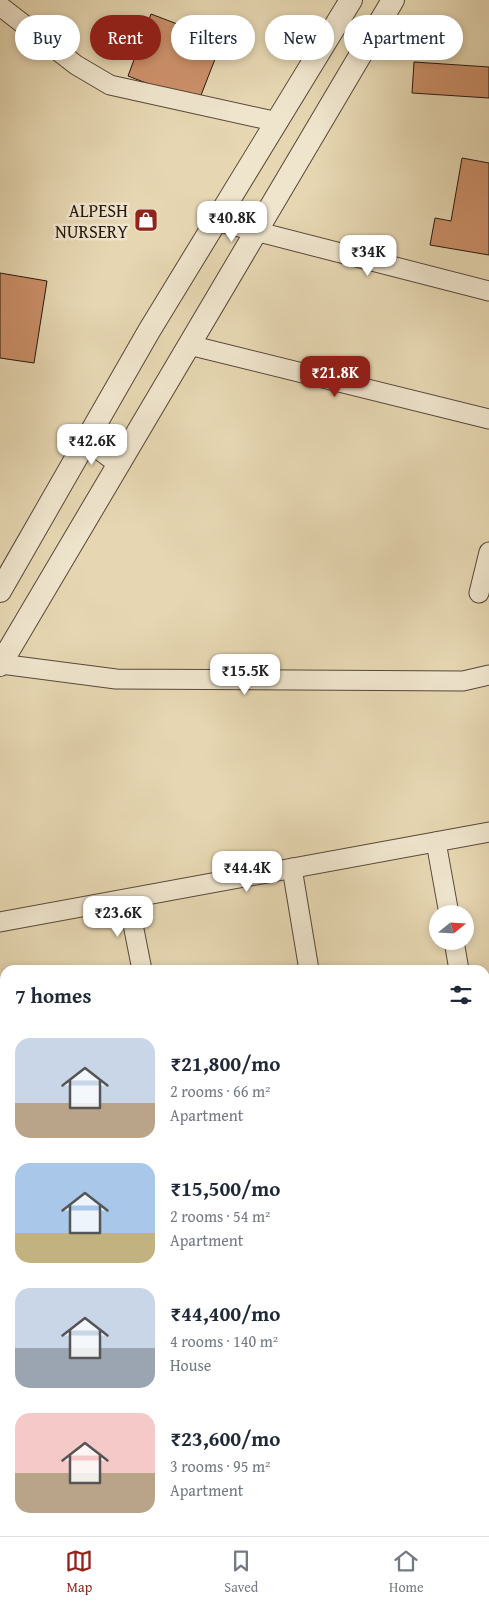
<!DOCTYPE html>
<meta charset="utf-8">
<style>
:root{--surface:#fff;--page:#f6f6f7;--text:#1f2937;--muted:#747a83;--line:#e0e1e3;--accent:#8f2418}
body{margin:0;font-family:"Gentium Book Plus",serif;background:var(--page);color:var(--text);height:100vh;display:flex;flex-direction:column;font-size:19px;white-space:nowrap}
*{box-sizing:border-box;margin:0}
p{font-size:16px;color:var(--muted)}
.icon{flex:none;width:28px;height:28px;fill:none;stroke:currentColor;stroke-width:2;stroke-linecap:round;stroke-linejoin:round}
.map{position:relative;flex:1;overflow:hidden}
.sheet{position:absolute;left:0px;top:965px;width:490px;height:571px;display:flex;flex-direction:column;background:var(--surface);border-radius:15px 15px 0 0;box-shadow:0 2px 8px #0003}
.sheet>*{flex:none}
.banner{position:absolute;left:15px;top:15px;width:460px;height:45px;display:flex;gap:10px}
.needle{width:32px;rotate:72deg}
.fabs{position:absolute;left:429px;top:905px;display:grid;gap:10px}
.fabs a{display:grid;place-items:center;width:45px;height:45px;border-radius:50%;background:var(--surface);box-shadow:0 2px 8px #0003;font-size:25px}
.price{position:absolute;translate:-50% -42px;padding:0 11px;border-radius:10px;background:#fff;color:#222;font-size:16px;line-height:32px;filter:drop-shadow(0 1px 2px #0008)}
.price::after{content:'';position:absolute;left:50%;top:30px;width:15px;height:11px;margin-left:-8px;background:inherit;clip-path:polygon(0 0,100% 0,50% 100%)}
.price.on{background:var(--accent);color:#fff}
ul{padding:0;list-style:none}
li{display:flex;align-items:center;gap:15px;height:125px;padding:0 15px}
li span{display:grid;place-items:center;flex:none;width:140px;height:100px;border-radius:15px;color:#555}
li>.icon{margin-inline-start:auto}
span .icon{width:60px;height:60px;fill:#fffc;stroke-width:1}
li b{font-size:21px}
h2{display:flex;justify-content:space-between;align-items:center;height:60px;padding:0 15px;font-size:21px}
.tag{padding:0 18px;border-radius:22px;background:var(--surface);box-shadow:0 2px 8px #0003;font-size:18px;line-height:45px}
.tag.on{background:var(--accent);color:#fff}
.dock{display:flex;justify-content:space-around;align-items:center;height:70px;border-top:1px solid var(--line);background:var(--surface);font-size:14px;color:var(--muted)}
.dock a{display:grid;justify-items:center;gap:2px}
.dock .on{color:var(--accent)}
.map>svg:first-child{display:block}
</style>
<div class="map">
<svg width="489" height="1536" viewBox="0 0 489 1536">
<rect width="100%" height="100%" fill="#e6d7b2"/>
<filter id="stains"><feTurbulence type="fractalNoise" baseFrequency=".004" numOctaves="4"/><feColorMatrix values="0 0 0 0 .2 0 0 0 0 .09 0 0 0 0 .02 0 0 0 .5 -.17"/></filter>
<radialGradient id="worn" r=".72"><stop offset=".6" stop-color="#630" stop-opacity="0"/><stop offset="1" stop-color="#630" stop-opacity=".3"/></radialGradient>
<!-- building -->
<g fill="#cb9069" stroke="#27180f">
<polygon points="151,14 222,41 198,103 128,76"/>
<polygon points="414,62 489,67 489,98 412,93"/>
<polygon points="462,158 489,163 489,255 430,245 435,218 451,221"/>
<polygon points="0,273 47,281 34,363 0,358"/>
</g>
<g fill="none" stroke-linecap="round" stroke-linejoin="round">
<!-- minor casing -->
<g stroke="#574838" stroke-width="21">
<g id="minor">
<polyline points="0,6 76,65 110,85 278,122"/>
<polyline points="216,221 489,291"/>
<polyline points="189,345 489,419"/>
<polyline points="479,593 489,552"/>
<polyline points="0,664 116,679 463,681 489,675"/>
<polyline points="436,842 449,914"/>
<polyline points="292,868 309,970"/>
<polyline points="128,899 142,970"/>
<polyline points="0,922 489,832"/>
<polyline points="454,941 459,970"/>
<polyline points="485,1112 488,1130"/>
<polyline points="485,1312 489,1311"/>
<polyline points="485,1410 489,1409"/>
<polyline points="485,1493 489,1492"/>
<polyline points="149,1536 186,1531"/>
</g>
</g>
<!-- tertiary casing -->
<g stroke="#574838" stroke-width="24">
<g id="tertiary">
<polyline points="87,439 119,463"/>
<polyline points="0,591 149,331 351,0"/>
<polyline points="0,665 393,0"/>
</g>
</g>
<!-- secondary casing -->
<g stroke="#27180f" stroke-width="28">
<g id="secondary">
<polyline points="0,1213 5,1232"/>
<polyline points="0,1294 5,1313"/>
<polyline points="62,1531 63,1536"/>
</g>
</g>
<!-- minor -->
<use href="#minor" stroke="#efe5cd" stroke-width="19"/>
<!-- tertiary -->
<use href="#tertiary" stroke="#efe5cd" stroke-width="22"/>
<!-- secondary -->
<use href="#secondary" stroke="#efe5cd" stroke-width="26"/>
</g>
<!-- icons -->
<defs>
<g id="shop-square" transform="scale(1.25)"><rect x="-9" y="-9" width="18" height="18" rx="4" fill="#8f2418" stroke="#efe5cd"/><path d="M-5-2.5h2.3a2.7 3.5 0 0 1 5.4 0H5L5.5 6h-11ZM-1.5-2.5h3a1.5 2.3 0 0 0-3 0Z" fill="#fff"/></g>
</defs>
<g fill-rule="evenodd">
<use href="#shop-square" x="146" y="220"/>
</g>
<g text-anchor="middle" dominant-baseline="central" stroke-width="5" stroke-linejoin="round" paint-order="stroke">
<!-- poi labels -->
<g font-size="18" fill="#27180f" stroke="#efe5cd" text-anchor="end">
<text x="128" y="210">ALPESH<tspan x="128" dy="21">NURSERY</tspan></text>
</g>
</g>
<rect width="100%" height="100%" filter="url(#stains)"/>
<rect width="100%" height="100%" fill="url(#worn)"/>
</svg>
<div class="fabs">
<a><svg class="needle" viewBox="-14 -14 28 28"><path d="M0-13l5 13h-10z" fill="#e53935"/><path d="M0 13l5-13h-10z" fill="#747a83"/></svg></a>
</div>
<b class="price" style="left:232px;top:243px">₹40.8K</b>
<b class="price" style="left:368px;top:277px">₹34K</b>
<b class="price on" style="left:335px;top:398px">₹21.8K</b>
<b class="price" style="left:92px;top:466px">₹42.6K</b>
<b class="price" style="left:245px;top:696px">₹15.5K</b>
<b class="price" style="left:247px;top:893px">₹44.4K</b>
<b class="price" style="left:118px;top:938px">₹23.6K</b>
<div class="banner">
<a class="tag">Buy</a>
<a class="tag on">Rent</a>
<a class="tag">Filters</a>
<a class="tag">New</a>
<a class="tag">Apartment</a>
</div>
<section class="sheet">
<h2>7 homes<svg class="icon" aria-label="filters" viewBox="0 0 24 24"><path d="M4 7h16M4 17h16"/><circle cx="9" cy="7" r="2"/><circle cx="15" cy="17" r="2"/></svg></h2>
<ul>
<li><span style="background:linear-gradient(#c9d6e8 65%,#b9a48a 0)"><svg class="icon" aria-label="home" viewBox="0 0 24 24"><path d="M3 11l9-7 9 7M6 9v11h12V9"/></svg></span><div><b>₹21,800/mo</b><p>2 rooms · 66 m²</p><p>Apartment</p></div></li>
<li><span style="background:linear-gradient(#a9c7e8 70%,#c2b280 0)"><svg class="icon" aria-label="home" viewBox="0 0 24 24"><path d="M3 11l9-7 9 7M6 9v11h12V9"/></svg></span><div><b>₹15,500/mo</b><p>2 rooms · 54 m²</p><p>Apartment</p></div></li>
<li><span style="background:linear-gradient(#c9d6e8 60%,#9aa5b1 0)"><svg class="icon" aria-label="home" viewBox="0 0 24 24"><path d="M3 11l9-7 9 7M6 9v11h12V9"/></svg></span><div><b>₹44,400/mo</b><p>4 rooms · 140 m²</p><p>House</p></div></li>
<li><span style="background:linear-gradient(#f6c9c9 60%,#b9a48a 0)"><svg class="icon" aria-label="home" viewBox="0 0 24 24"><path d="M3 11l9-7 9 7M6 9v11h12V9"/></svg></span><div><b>₹23,600/mo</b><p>3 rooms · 95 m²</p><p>Apartment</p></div></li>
</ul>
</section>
</div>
<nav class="dock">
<a class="on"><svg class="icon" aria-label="map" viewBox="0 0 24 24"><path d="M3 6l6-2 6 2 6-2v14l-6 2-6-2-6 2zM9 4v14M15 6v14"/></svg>Map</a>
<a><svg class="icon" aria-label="saved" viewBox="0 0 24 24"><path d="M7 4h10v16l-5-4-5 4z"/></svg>Saved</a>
<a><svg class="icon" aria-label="home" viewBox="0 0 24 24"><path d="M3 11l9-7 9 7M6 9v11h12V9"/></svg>Home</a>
</nav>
